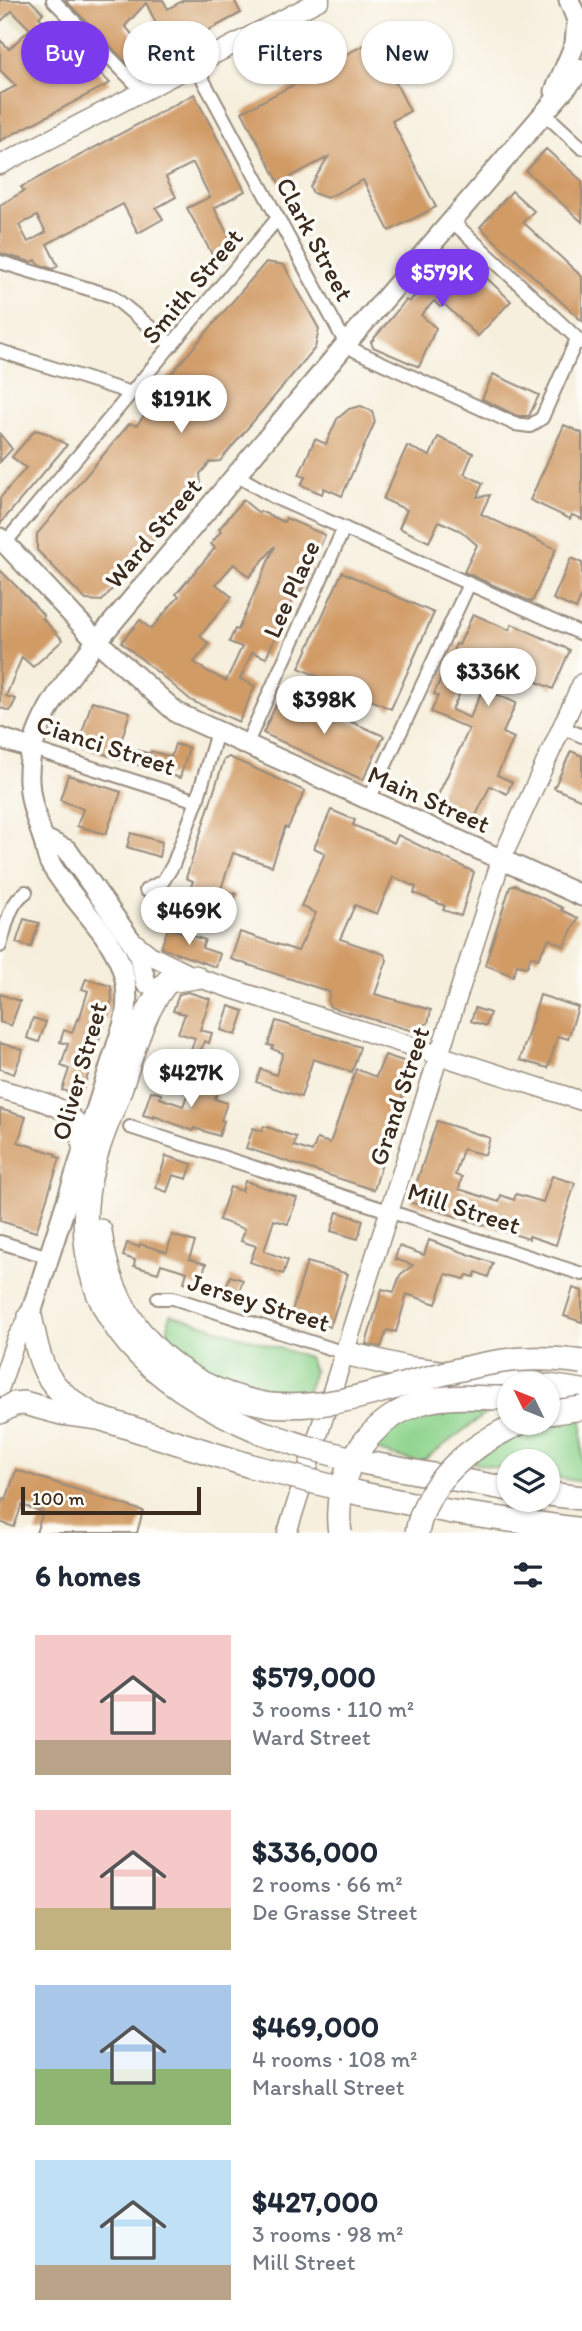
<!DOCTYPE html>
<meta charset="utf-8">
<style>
:root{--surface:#fff;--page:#f2f2f3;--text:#1f2937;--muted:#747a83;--accent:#7c3aed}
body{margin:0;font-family:Itim,sans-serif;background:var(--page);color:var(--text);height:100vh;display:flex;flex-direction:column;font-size:26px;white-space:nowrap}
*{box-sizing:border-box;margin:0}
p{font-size:23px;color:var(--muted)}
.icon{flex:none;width:38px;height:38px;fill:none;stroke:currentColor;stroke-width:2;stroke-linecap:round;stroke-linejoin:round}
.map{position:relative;height:1533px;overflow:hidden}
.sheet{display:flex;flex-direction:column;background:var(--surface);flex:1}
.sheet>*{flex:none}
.banner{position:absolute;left:21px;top:21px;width:541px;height:63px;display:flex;gap:14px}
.needle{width:46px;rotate:313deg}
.buttons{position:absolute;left:497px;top:1372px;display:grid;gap:14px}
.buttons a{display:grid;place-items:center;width:63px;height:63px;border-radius:50%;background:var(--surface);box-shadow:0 2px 5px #0004;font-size:35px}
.scale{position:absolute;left:21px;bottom:18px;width:180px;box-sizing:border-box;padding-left:7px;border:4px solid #3b2a1e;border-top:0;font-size:19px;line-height:24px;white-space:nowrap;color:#3b2a1e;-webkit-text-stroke:5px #fdfcf7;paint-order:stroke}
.price{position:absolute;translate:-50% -60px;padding:0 16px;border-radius:24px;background:#fff;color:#222;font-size:23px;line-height:46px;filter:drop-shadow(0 2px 4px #0008)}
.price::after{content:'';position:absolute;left:50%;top:42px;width:21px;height:16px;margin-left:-10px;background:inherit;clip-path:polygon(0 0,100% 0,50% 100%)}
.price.current{background:var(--accent);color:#fff}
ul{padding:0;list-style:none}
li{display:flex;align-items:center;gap:21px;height:175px;padding:0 35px}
li span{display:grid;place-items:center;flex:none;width:196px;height:140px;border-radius:0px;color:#555}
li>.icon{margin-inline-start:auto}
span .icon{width:84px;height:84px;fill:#fffc;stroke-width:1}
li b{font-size:30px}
h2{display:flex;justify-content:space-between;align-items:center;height:84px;padding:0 35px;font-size:30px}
.tag{padding:0 24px;border-radius:32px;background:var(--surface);box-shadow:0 2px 5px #0004;font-size:24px;line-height:63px}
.tag.current{background:var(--accent);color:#fff}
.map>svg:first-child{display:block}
</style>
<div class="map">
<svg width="582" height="1533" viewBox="0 0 582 1533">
<rect width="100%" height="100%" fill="#fdfcf7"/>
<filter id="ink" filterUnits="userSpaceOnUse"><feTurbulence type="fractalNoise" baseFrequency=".0143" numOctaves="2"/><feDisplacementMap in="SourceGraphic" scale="14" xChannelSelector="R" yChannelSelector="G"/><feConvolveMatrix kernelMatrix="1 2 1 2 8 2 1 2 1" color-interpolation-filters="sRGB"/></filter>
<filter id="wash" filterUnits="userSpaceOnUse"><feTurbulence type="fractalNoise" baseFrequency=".00686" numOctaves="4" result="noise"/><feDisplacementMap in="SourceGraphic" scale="28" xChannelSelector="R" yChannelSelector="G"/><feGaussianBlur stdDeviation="1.57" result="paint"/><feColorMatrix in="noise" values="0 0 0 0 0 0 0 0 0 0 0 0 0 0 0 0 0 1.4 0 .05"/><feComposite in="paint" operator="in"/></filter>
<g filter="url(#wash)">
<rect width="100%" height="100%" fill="#f6efdd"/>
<!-- built -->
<polygon fill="#dfddbb" points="0,0 40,0 49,9 24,33 0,11"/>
<!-- green -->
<g fill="#8fd48e" stroke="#657f56" stroke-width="2">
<path d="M170,1314L308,1357L314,1371L305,1397C278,1393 239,1388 215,1376C197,1366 182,1352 167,1339Z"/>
<polygon points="439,1406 492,1409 420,1463 368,1448 388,1425"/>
<polygon points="571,1417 582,1420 582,1482 548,1476 548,1461 509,1461 509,1470 473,1463 478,1453 531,1428"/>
</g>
<g id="blocks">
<!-- building -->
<g fill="#d19b66" fill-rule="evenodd">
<polygon points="0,0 30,0 43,13 39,17 68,47 72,45 110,83 0,141 0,94 16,86 0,70 0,40 9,49 30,29 12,11 0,22"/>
<path d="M65,0H163L168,9L184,0H234L241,13L134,70ZM146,3L160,31L143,39H136L125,26Z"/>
<polygon points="374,40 410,111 392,121 436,207 389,231 363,180 327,198 313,193 310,187 328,157 279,183 242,112 299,82 297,79"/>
<path d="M194,94L245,191L214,208L235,248L214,258L187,208L210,197L193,163L166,177L176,197L156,208L163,219L138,233L123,204L47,244L58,266L53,269L38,264L36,260L31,262L0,253V205L24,191L21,187ZM37,216L46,232L28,242L19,225Z"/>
<polygon points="546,149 582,181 582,222 526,171"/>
<polygon points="512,191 534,211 523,222 582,277 582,321 480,227"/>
<polygon points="457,250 511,301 478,336 444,304 440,307 434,301 421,315 436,328 419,367 373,347 371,342 406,300 409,302"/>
<polygon points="266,262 284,265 319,329 315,348 220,461 210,462 200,474 201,484 102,601 86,600 37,550 37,534 129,424 137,425 149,409 148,401"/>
<polygon points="493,374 539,395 529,416 517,416 482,399"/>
<polygon points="361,406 372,411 375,422 342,496 324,488 322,494 301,485 305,477 299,475 315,439 326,444 337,419 349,409"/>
<polygon points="564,425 582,433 582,519 572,515 570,519 530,500"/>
<polygon points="35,430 46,433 67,445 0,524 0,498 26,468 12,457"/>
<polygon points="0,434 12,449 0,462"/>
<polygon points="438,437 473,453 464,474 483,483 477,497 490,495 481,514 556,549 532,602 464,572 477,545 461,531 439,521 429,542 399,528 407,510 383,499 407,446 430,456"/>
<path d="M243,500L259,513L260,511L284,522L286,518L325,535L301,591L297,589L266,658L252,652L240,679L255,686L239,722L192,701L121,642L140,620L151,629L179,596L176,594L215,548L211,544L221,531L219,529ZM275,546L238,630L235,629L229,642L242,647L226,681L205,670L194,662L209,644L200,636L232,597L216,584L234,564L249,577Z"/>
<polygon points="571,558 582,563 582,595 576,609 553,599"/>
<polygon points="0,570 29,599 44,616 42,618 63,640 33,667 22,657 6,696 16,699 10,711 1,708 0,710"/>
<polygon points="342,572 434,613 391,709 299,668"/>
<polygon points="473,614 509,630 512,624 570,650 553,689 487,660 476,686 465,682 452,710 470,718 483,688 516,703 503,733 514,738 497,775 512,782 507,794 490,786 472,824 433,806 469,729 431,712 438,696 434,694 456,644 459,645"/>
<polygon points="282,692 384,736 363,780 263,733"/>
<polygon points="92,701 130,712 120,745 150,754 151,751 171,757 175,744 189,748 180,778 78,746"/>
<polygon points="571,751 582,756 582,800 554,788"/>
<polygon points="229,757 305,791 288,828 285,827 272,866 233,853 221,889 236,894 228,919 185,905 193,881 186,878 224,760"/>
<polygon points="68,775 121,792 106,834 77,826 83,809 60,800"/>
<polygon points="331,810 355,820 353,825 394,843 398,835 474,872 461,916 443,910 445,906 414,893 416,887 393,877 377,914 355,905 340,939 384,954 387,960 375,994 431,1010 428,1023 413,1031 330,1007 328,1002 330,992 231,959 240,932 298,951 316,913 301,906 325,853 314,848"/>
<polygon points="131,833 162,842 159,857 127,847"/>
<polygon points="515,885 563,908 561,910 578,918 564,946 549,939 538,959 531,956 527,967 517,965 513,976 485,965 510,887"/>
<polygon points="24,919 39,923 31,947 16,943"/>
<polygon points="168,928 205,940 202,948 220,954 216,967 161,948"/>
<polygon points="86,979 111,986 112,1000 81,1096 62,1090 69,1069 61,1066 68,1044 60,1042 64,1030 72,1033 77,1019 79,1020 88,991 82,989"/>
<polygon points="188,992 210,999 200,1030 212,1033 209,1043 204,1041 191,1080 154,1069 158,1057 186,1066 195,1038 178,1033 185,1014 173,1011 179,994"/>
<polygon points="0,994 20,1001 11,1026 0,1022"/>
<polygon points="540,995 578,1007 568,1039 558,1036 548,1068 520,1060"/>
<polygon points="229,1006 244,1011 236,1035 221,1030"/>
<polygon points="475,1008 490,1013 486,1026 471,1021"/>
<polygon points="33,1018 46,1022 39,1042 27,1038"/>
<polygon points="276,1021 360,1047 352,1072 313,1059 301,1097 256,1082 261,1069 276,1075 283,1053 272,1049 273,1046 268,1045"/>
<polygon points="0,1043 23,1050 14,1074 0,1069"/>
<polygon points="385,1055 412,1064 374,1190 246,1148 253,1128 262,1131 264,1126 296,1137 294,1146 312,1152 317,1139 330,1143 356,1069 376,1077"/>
<polygon points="194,1077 219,1087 215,1099 227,1103 221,1120 224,1121 219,1136 194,1128 193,1131 154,1116 154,1118 143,1115 151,1091 161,1094 160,1098 183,1106"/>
<polygon points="0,1109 26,1117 18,1142 56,1154 55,1156 60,1158 36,1232 0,1221"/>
<polygon points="437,1121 490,1138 485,1155 463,1149 455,1175 462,1177 459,1189 499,1202 501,1195 514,1200 516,1194 543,1202 552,1176 575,1183 556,1245 529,1236 529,1239 410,1202"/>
<polygon points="166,1156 192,1164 187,1179 173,1175 167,1192 156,1188"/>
<polygon points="245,1181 297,1198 288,1224 274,1220 264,1251 288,1260 283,1274 250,1262 256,1246 241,1241 245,1229 219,1220 230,1187 242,1191"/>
<polygon points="337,1212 363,1220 358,1239 331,1231"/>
<polygon points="172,1235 195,1242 189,1259 206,1264 198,1287 184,1282 187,1272 161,1264 158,1273 134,1266 135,1260 123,1256 127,1243 139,1247 140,1244 167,1252"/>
<polygon points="429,1240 493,1263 488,1277 476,1272 474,1277 467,1275 465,1279 446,1274 436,1304 407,1294 396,1332 387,1330 381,1347 366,1344 382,1289 394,1292 400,1275 413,1265 395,1259 399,1246 424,1255"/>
<polygon points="307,1262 348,1274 330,1327 291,1314"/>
<polygon points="230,1276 243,1280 237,1298 224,1294"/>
<polygon points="573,1288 582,1291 582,1322 564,1316"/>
<polygon points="16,1470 143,1511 137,1533 36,1533 43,1512 22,1505 14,1527 0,1522 0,1507 3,1499 6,1500"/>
</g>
</g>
</g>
<g filter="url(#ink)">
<use href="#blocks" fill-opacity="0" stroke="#988c7e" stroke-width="2"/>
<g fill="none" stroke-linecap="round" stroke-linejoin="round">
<!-- street casing -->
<g stroke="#988c7e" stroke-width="16">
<g id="street">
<polyline points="53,0 144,92"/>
<polyline points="195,65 346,344 356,351 515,424 530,426 542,418 577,339"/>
<polyline points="544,113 582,148"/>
<polyline points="452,221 582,343"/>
<polyline points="0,262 112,296 172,345"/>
<polyline points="0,351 131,393"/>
<polyline points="236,475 276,498 582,634"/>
<polyline points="5,543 278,218"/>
<polyline points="562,727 582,736"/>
<polyline points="246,745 344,528"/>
<polyline points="33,749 197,801"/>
<polyline points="369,800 469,584"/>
<polyline points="146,890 163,881 173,865 197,801 217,732"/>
<path d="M0,946C6,927 9,903 26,892"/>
<polyline points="130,1127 582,1274"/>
<polyline points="0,1242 49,1257"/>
<polyline points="158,1298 173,1298 345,1353"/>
</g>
</g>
<!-- secondary casing -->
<g stroke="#988c7e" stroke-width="21">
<g id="secondary">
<polyline points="0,165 320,0"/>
<polyline points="130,939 150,955 195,977 582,1101"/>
<path d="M0,1089C19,1095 69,1105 77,1124C81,1132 81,1143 82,1152"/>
<polyline points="0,1387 16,1339 30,1316"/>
<polyline points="287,1533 501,860 582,683"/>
</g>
</g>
<!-- primary casing -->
<g stroke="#988c7e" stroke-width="23">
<g id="primary">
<polyline points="555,91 575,44 577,20 569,0"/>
<polyline points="0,538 97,641 177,713 582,896"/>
<polyline points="0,738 33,749"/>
<polyline points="43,838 67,850 130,939 138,953 146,983"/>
<path d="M30,1316L123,1026C143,952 82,919 50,863C46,856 46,846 43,838C36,819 30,801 29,781C26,728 67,679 97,641L346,344L582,69"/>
</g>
</g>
<!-- highway casing -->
<g stroke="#988c7e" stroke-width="26">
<g id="highway">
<path d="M195,977L168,981C141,1012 131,1060 117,1098C105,1128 91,1162 87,1195C72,1321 156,1387 261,1432"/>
<path d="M100,1231C111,1325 177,1390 270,1405"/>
<path d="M30,1316C41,1367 43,1385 90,1413"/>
<polyline points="345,1353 406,1368 537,1384"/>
<polyline points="548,1386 582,1391"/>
<polyline points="0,1412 14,1404 24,1403 61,1413 99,1418 251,1466"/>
<polyline points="367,1463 509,1489"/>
<polyline points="358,1493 452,1512 582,1530"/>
<polyline points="548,1494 582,1498"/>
</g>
</g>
<!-- street -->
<use href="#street" stroke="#fff" stroke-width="12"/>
<!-- secondary -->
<use href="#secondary" stroke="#fff" stroke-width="18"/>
<!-- primary -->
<use href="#primary" stroke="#fff" stroke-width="19"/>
<!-- highway -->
<use href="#highway" stroke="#fff" stroke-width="23"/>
<!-- highway-bridge casing -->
<g stroke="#988c7e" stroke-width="26" stroke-linecap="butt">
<g id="highway-bridge">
<path d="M270,1405C347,1412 416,1375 491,1363C521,1357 552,1358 582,1362"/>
<polyline points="548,1413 582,1408"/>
<polyline points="261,1432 306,1447 364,1462"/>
<polyline points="251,1466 358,1493"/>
<path d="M340,1533C331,1474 369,1416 427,1401C452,1395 478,1398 503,1398"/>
<path d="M417,1533C426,1479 473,1444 520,1423"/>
</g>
</g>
<!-- highway-bridge -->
<use href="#highway-bridge" stroke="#fff" stroke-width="23"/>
</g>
</g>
<g text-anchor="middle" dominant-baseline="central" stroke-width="7" stroke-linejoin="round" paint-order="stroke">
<!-- street labels -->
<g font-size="26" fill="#3b2a1e" stroke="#fdfcf7">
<text transform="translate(315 239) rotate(62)">Clark Street</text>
<text transform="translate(192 286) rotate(-50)">Smith Street</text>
<text transform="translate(153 533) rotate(-50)">Ward Street</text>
<text transform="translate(291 589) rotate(-66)">Lee Place</text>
<text transform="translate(106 745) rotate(18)">Cianci Street</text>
<text transform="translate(429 799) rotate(24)">Main Street</text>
<text transform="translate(79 1071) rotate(-74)">Oliver Street</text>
<text transform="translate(399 1096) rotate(-72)">Grand Street</text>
<text transform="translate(464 1208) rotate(18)">Mill Street</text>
<text transform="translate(259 1302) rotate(17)">Jersey Street</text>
</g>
</g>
</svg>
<div class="buttons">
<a><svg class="needle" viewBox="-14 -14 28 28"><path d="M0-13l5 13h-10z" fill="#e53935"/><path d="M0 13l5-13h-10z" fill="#747a83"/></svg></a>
<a><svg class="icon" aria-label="layers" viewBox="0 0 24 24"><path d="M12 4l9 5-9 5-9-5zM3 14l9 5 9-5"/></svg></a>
</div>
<div class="scale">100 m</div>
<b class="price current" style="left:442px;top:309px">$579K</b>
<b class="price" style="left:181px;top:435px">$191K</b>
<b class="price" style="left:488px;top:708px">$336K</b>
<b class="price" style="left:324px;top:736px">$398K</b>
<b class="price" style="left:189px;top:947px">$469K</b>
<b class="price" style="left:191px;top:1109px">$427K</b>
<div class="banner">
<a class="tag current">Buy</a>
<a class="tag">Rent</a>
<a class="tag">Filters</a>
<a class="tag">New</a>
</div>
</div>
<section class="sheet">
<h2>6 homes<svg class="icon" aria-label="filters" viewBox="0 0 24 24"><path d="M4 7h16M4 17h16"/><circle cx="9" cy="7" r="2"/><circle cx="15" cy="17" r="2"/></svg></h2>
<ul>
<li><span style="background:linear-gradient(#f6c9c9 75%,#b9a48a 0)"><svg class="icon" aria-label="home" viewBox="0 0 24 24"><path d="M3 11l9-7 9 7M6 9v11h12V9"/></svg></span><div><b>$579,000</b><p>3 rooms · 110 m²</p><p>Ward Street</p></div></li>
<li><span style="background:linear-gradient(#f6c9c9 70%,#c2b280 0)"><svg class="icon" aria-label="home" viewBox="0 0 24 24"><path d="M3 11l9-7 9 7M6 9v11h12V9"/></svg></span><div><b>$336,000</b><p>2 rooms · 66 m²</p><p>De Grasse Street</p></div></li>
<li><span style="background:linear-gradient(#a9c7e8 60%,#8fb573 0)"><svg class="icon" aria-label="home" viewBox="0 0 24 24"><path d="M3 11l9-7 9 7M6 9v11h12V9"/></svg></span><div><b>$469,000</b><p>4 rooms · 108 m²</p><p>Marshall Street</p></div></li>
<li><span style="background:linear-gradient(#bfe0f5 75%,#b9a48a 0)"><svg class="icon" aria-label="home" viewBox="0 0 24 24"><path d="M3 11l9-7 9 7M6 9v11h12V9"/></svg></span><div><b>$427,000</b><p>3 rooms · 98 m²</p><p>Mill Street</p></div></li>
</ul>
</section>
